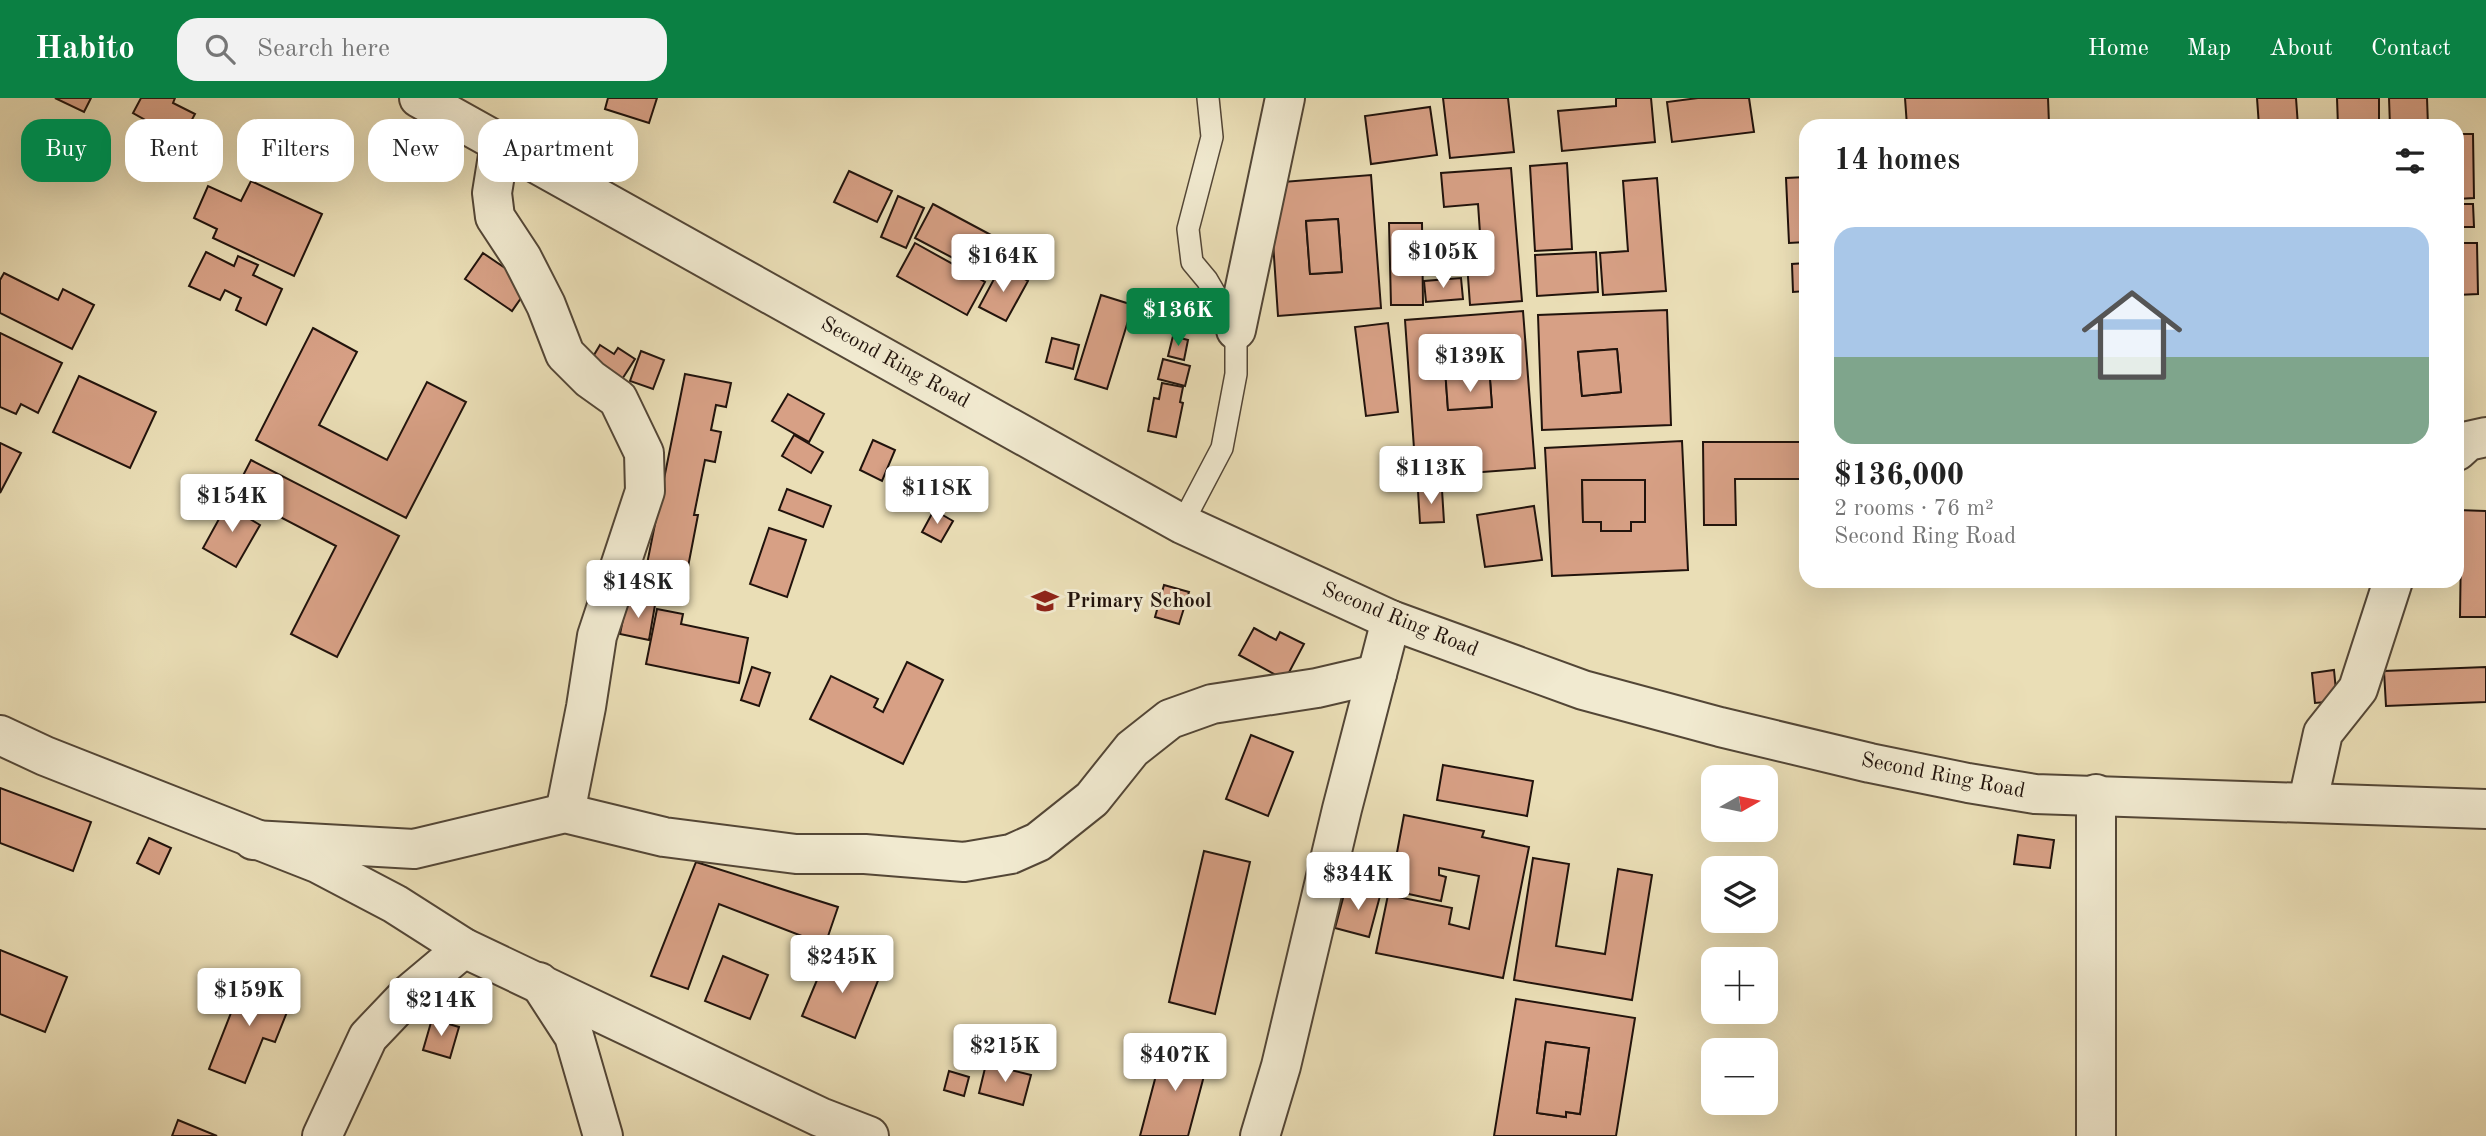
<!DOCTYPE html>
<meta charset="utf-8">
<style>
:root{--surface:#fff;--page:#f2f2f2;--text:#222;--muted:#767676;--line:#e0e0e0;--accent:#0b8043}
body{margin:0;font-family:"Old Standard TT",serif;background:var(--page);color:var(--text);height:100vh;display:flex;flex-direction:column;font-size:26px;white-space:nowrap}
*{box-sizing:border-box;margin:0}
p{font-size:23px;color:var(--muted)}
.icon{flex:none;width:38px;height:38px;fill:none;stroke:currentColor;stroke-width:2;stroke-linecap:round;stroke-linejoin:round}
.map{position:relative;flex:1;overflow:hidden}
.panel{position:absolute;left:1799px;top:21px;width:665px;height:469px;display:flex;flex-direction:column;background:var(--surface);border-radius:21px;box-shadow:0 7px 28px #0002}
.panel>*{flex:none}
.banner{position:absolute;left:21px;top:21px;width:665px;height:63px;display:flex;gap:14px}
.needle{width:46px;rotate:81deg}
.controls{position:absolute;left:1701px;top:667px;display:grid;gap:14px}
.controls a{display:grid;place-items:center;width:77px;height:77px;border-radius:14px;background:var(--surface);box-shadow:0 7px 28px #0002;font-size:35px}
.price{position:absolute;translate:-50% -60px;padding:0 16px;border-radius:7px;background:#fff;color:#222;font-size:23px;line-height:46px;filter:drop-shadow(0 2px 4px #0008)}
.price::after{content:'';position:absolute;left:50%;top:42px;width:21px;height:16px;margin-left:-10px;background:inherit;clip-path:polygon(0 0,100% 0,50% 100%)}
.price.active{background:var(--accent);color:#fff}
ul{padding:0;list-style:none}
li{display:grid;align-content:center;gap:14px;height:371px;padding:0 35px}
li+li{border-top:2px solid var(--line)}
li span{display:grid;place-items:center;height:217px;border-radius:21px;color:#555}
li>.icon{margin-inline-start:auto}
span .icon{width:126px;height:126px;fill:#fffc;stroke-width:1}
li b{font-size:30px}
h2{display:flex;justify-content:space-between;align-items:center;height:84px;padding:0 35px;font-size:30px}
.tag{padding:0 24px;border-radius:21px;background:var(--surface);box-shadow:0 7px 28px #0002;font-size:24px;line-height:63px}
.tag.active{background:var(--accent);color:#fff}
header{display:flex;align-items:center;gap:42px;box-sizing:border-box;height:98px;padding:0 35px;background:var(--accent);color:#fff}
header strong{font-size:33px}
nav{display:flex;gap:38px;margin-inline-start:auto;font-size:24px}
.search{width:490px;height:63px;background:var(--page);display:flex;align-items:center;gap:18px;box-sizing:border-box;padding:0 24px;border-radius:21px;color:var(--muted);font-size:26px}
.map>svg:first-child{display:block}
</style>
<header>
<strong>Habito</strong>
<div class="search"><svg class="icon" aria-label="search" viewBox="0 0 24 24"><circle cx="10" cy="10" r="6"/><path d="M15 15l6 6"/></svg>Search here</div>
<nav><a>Home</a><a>Map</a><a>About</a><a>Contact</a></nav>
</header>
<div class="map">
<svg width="2486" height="1038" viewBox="0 0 2486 1038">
<rect width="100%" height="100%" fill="#eadeb6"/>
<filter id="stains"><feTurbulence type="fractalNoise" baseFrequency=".00286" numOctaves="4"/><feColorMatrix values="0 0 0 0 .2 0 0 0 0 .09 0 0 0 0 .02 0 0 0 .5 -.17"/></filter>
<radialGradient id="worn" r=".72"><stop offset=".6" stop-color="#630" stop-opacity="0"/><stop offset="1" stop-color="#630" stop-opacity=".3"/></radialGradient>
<!-- building -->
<g fill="#d7a085" stroke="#21130c" stroke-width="2" fill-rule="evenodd">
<polygon points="55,0 91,0 84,14"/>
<polygon points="141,0 175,0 173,5 195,16 181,42 133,15"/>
<polygon points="608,0 657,0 649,25 605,11"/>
<polygon points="1443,0 1508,0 1514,54 1450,60"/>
<polygon points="1616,0 1651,0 1655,44 1562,53 1558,13 1616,8"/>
<polygon points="1698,0 1749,0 1754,34 1672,44 1667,4"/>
<polygon points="1905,0 2048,0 2049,26 1907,28"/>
<polygon points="2257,0 2296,0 2298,28 2259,28"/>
<polygon points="2337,0 2379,0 2379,28 2338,28"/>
<polygon points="2389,0 2427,0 2428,28 2390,28"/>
<polygon points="1430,9 1437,57 1371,66 1365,18"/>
<polygon points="2457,36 2473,36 2474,100 2457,101"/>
<polygon points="1567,65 1572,151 1535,153 1530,68"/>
<polygon points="1511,70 1522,203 1470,207 1467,165 1482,164 1478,106 1444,109 1441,75"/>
<polygon points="849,73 892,93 877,124 834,104"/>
<path d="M1371,77L1381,210L1278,218L1269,85ZM1338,121L1342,174L1310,176L1306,123Z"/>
<polygon points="1806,79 1806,144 1789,145 1786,80"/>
<polygon points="1657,80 1666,193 1603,197 1600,155 1628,153 1623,83"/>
<polygon points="251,83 322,116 294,178 213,140 217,131 194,120 208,88 241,103"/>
<polygon points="898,98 924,110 906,150 881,139"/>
<polygon points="933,106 1006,145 989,179 915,140"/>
<polygon points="2457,106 2473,106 2474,129 2457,129"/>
<polygon points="1338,121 1342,174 1310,176 1306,123"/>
<polygon points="1389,125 1422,125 1423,207 1391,207"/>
<polygon points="915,145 985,184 967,217 897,178"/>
<polygon points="2457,145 2477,145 2478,196 2457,197"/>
<polygon points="206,154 234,168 238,158 258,167 253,177 282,191 266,227 236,212 241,200 225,192 220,202 189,188"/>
<polygon points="1596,154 1598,194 1537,198 1535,157"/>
<polygon points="483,155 530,187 512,213 465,181"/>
<polygon points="1806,165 1806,193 1793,194 1792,166"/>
<polygon points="1001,168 1028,183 1006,223 979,209"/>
<polygon points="4,175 58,202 63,191 94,207 72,251 0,215 0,182"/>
<polygon points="1461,180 1463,201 1426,204 1424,183"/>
<polygon points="1101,197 1133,207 1107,291 1075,281"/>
<path d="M1667,212L1671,327L1542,332L1538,217ZM1617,251L1621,294L1582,298L1578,254Z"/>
<path d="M1523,213L1535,370L1416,379L1405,222ZM1488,254L1492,309L1448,312L1444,257Z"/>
<polygon points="1388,225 1398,314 1366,318 1355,229"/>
<polygon points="313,230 357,254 319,327 387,362 427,284 466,304 406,420 256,342"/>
<polygon points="0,235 62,265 38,315 21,306 16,316 0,309"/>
<polygon points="1173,238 1188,242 1184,262 1168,258"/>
<polygon points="1052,240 1079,247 1073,271 1046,264"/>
<polygon points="600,247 614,256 618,250 635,261 619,286 588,267"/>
<polygon points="1617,251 1621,294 1582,298 1578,254"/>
<polygon points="641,253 664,262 653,291 630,283"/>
<polygon points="1488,254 1492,309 1448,312 1444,257"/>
<polygon points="1163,261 1190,268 1185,288 1158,281"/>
<polygon points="685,276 731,285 726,309 716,307 711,332 721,334 715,364 705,362 694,417 698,417 688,469 677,467 672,492 643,486"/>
<polygon points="79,278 156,314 130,370 53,334"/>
<polygon points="1162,285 1183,289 1180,304 1183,305 1176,339 1148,333 1154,300 1159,301"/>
<polygon points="788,296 824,316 809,344 772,323"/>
<polygon points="794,337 823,354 811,375 782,358"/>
<polygon points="873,342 895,352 882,383 860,372"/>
<path d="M1682,343L1688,472L1552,478L1545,350ZM1582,382H1645V424H1631V433H1601V424H1583Z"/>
<polygon points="1703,344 1806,344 1806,407 1804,407 1804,381 1735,381 1736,427 1704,427"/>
<polygon points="0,345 21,355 0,395"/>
<polygon points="251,362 399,438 337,559 291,536 336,448 234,395"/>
<polygon points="1582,382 1645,382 1645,424 1631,424 1631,433 1601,433 1601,424 1583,424"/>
<polygon points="787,391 831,408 823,429 779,412"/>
<polygon points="1442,392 1444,424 1420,425 1418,393"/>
<polygon points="230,401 254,415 250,421 260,427 236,469 203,450"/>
<polygon points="1534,408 1542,462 1485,469 1477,417"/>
<polygon points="934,412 953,423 941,444 922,434"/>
<polygon points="2457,412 2486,413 2486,519 2460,519 2461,447 2457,447"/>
<polygon points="769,430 806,442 787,499 750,486"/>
<polygon points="1164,487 1189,494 1179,526 1155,519"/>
<polygon points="627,501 655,507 649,542 620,536"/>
<polygon points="657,511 683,516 681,526 748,540 739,585 646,566"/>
<polygon points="1254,530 1276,542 1280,534 1304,546 1285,582 1239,557"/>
<polygon points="907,564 943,582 903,666 810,621 831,578 878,601 874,609 883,614"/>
<polygon points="752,569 770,575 759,608 741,602"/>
<polygon points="2486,569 2486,604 2386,608 2384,573"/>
<polygon points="2334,572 2337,603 2315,605 2312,575"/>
<polygon points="1251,637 1293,654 1268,718 1226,701"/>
<polygon points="1443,667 1533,683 1527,718 1437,702"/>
<polygon points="0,690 91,724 73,773 0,745"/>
<polygon points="1404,717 1484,733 1482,739 1529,749 1503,880 1376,855 1388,797 1452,810 1449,826 1469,831 1479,778 1439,770 1439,777 1446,779 1441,803 1390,792"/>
<polygon points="2018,737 2054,742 2050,770 2014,766"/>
<polygon points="149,740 171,750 159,776 137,765"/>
<polygon points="1204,753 1250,764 1215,916 1169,904"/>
<polygon points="1533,760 1569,766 1556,848 1605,856 1618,771 1652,777 1632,902 1514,882"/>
<polygon points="696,764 838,809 825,847 719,806 688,891 651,878"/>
<polygon points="1346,789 1380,798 1369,839 1335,830"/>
<polygon points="0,852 67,879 45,934 0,916"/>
<polygon points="829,853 881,875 855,940 802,918"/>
<polygon points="723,858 768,877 750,921 705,903"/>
<polygon points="253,875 283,887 275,909 287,914 275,944 263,940 245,985 209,971 238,897 244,899"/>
<path d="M1516,901L1635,920L1616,1038H1494ZM1546,944L1589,950L1580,1016L1566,1014V1019L1537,1015Z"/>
<polygon points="432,921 459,929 450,960 423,952"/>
<polygon points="1546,944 1589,950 1580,1016 1566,1014 1566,1019 1537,1015"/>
<polygon points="1164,947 1209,959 1188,1038 1140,1038"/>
<polygon points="986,966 1031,977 1023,1007 979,995"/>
<polygon points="949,973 969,979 964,998 944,992"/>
<polygon points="178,1022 217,1038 172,1038"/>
</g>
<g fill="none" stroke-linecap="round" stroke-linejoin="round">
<!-- service casing -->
<g stroke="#534636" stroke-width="24">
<polyline id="service" points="1182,426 1222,350 1236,276 1236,232 1207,182 1192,164 1188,131 1212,39 1208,0"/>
</g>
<!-- minor casing -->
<g stroke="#534636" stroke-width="42">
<g id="minor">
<polyline points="500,45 492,95 495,119 522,160 546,207 565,256 590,281 618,301 644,355 645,393 597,538 586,609 565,715"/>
<polyline points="1236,232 1285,0"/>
<polyline points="2457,353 2468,343 2486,339"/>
<polyline points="0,637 45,658 317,765 395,806 464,850 820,1019 869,1038"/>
<polyline points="2308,703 2323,635 2358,591 2393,483"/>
<polyline points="253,742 414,751 565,715 664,739 796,756 865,756 964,764 1011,756 1038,744 1092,701 1132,651 1170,621 1212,606 1317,590 1377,576"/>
<polyline points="539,884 574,938 603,1038"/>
<polyline points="322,1038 368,939 408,897 464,850"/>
<polyline points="1260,1038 1281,968 1342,711 1391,522"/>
<polyline points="2096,1038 2096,696"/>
</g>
</g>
<!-- tertiary casing -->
<g stroke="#534636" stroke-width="42">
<polyline id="tertiary" points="419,0 1182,426 1391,522 1583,592 1720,629 1870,665 1968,685 2035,696 2486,711"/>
</g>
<!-- service -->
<use href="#service" stroke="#f1ead0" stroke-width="21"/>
<!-- minor -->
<use href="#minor" stroke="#f1ead0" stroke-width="38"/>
<!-- tertiary -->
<use href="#tertiary" stroke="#f1ead0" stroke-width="38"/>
</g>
<!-- icons -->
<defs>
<g id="school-bare" transform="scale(2.1)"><path d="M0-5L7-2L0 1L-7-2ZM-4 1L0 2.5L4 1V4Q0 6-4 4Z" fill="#8f2418" stroke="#f1ead0" stroke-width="2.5" paint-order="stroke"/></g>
</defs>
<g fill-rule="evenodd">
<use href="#school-bare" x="1045" y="503"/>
</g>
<g text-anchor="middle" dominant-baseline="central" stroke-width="6" stroke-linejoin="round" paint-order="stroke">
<!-- street labels -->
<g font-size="21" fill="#21130c" stroke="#f1ead0">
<text transform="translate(895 265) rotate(29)">Second Ring Road</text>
<text transform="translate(1400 522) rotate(22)">Second Ring Road</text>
<text transform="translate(1943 678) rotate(11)">Second Ring Road</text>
</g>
<!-- poi labels -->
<g font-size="21" font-weight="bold" fill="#21130c" stroke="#f1ead0" text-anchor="start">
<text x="1066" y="503">Primary School</text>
</g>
</g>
<rect width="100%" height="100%" filter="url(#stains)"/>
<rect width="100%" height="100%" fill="url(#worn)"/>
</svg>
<div class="controls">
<a><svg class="needle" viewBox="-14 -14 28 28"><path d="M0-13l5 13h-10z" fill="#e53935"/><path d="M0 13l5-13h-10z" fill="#767676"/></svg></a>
<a><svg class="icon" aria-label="layers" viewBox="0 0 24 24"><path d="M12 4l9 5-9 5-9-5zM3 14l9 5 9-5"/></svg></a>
<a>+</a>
<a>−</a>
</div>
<b class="price" style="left:1443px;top:192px">$105K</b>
<b class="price" style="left:1003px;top:196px">$164K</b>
<b class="price active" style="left:1178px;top:250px">$136K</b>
<b class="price" style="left:1470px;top:296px">$139K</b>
<b class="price" style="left:1431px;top:408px">$113K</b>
<b class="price" style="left:937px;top:428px">$118K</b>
<b class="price" style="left:232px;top:436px">$154K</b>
<b class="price" style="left:638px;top:522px">$148K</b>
<b class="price" style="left:1358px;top:814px">$344K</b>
<b class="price" style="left:842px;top:897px">$245K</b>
<b class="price" style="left:249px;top:930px">$159K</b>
<b class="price" style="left:441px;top:940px">$214K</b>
<b class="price" style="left:1005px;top:986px">$215K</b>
<b class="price" style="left:1175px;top:995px">$407K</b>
<div class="banner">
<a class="tag active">Buy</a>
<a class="tag">Rent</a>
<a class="tag">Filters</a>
<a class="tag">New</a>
<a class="tag">Apartment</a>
</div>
<section class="panel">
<h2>14 homes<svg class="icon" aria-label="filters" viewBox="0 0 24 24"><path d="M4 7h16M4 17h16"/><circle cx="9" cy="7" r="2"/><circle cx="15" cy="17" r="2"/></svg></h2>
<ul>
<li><span style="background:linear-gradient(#a9c7e8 60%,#7fa58c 0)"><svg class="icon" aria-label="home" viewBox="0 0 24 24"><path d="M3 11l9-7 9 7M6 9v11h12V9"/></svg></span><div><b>$136,000</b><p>2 rooms · 76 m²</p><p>Second Ring Road</p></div></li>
</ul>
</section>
</div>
